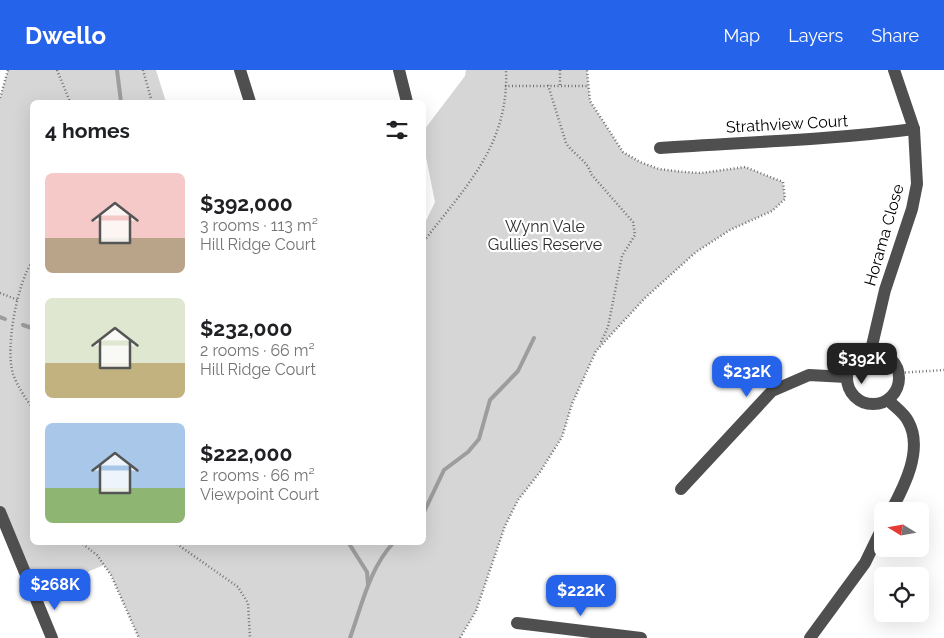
<!DOCTYPE html>
<meta charset="utf-8">
<style>
:root{--surface:#fff;--page:#f6f6f6;--text:#202124;--muted:#757577;--accent:#2563eb}
body{margin:0;font-family:Raleway,sans-serif;background:var(--page);color:var(--text);height:100vh;display:flex;flex-direction:column;font-size:19px;white-space:nowrap}
*{box-sizing:border-box;margin:0}
p{font-size:16px;color:var(--muted)}
.icon{flex:none;width:28px;height:28px;fill:none;stroke:currentColor;stroke-width:2;stroke-linecap:round;stroke-linejoin:round}
.map{position:relative;flex:1;overflow:hidden}
.sheet{position:absolute;left:30px;top:30px;width:396px;height:445px;display:flex;flex-direction:column;background:var(--surface);border-radius:8px;box-shadow:0 5px 20px #0002}
.sheet>*{flex:none}
.needle{width:32px;rotate:281deg}
.controls{position:absolute;left:874px;top:432px;display:grid;gap:10px}
.controls a{display:grid;place-items:center;width:55px;height:55px;border-radius:8px;background:var(--surface);box-shadow:0 5px 20px #0002;font-size:25px}
.price{position:absolute;translate:-50% -42px;padding:0 11px;border-radius:10px;background:var(--accent);color:#fff;font-size:16px;line-height:32px;filter:drop-shadow(0 1px 2px #0008)}
.price::after{content:'';position:absolute;left:50%;top:30px;width:15px;height:11px;margin-left:-8px;background:inherit;clip-path:polygon(0 0,100% 0,50% 100%)}
.price.on{background:#222;color:#fff}
ul{padding:0;list-style:none}
li{display:flex;align-items:center;gap:15px;height:125px;padding:0 15px}
li span{display:grid;place-items:center;flex:none;width:140px;height:100px;border-radius:8px;color:#555}
li>.icon{margin-inline-start:auto}
span .icon{width:60px;height:60px;fill:#fffc;stroke-width:1}
li b{font-size:21px}
h2{display:flex;justify-content:space-between;align-items:center;height:60px;padding:0 15px;font-size:21px}
header{display:flex;align-items:center;gap:30px;box-sizing:border-box;height:70px;padding:0 25px;background:var(--accent);color:#fff}
header strong{font-size:24px}
nav{display:flex;gap:28px;margin-inline-start:auto;font-size:18px}
.map>svg:first-child{display:block}
</style>
<header>
<strong>Dwello</strong>
<nav><a>Map</a><a>Layers</a><a>Share</a></nav>
</header>
<div class="map">
<svg width="944" height="568" viewBox="0 0 944 568">
<rect width="100%" height="100%" fill="#fff"/>
<!-- green -->
<polygon fill="#d6d6d6" points="8,0 156,0 166,32 32,32 32,472 424,472 424,155 435,132 424,77 424,60 465,6 466,0 587,0 590,31 623,82 640,92 659,99 684,102 701,103 745,97 783,112 785,129 772,141 730,160 696,182 645,228 596,281 572,334 562,367 540,402 518,430 505,456 476,541 460,568 139,568 111,505 104,495 34,524 0,442 0,28"/>
<g fill="none" stroke-linecap="round" stroke-linejoin="round">
<!-- stream -->
<g stroke="#9d9d9d" stroke-width="4">
<polyline points="117,0 121,32"/>
<polyline points="0,247 5,249"/>
<polyline points="23,255 32,258"/>
<polyline points="424,442 444,400 468,382 479,369 490,330 518,301 534,268"/>
<polyline points="348,472 367,502 368,514"/>
<path d="M350,568C362,535 369,499 394,472"/>
</g>
<!-- path -->
<g stroke="#717171" stroke-width="2.5" stroke-dasharray="1 2.5" stroke-linecap="butt">
<polyline points="57,0 70,32"/>
<polyline points="143,0 152,32"/>
<path d="M548,15L566,73C574,85 588,91 591,104L633,152L635,165L622,186L608,257L600,274"/>
<polyline points="560,15 560,0"/>
<polyline points="505,16 588,16"/>
<polyline points="0,28 8,0"/>
<path d="M424,171C466,116 509,75 506,0"/>
<path d="M32,192C17,214 5,278 13,304C17,315 25,328 32,337"/>
<polyline points="0,223 18,230"/>
<polyline points="898,303 944,300"/>
<polyline points="80,472 97,485 111,505 139,568"/>
<polyline points="174,472 238,517 248,533 250,568"/>
<polyline points="460,568 476,541 505,456 518,430 540,402 562,367 572,334 596,281 645,228 696,182 730,160 772,141 785,129 783,112 745,97 701,103 684,102 659,99 640,92 623,82 590,31 587,0"/>
</g>
<!-- minor -->
<g stroke="#4f4f4f" stroke-width="12">
<polyline points="240,0 250,32"/>
<polyline points="399,0 407,32"/>
<path d="M660,78C745,72 830,70 914,59"/>
<polyline points="871,280 885,220 912,139 917,114 914,59 894,0"/>
<circle cx="873" cy="308" r="26"/>
<path d="M889,331C895,337 904,343 908,351C924,379 904,417 891,441"/>
<polyline points="681,419 772,321 809,305 846,307"/>
<polyline points="0,442 52,568"/>
<polyline points="517,553 641,568"/>
<polyline points="810,568 865,493 882,458"/>
</g>
</g>
<g text-anchor="middle" dominant-baseline="central" stroke-width="4.5" stroke-linejoin="round" paint-order="stroke">
<!-- street labels -->
<g font-size="16" fill="#000" stroke="#fff">
<text transform="translate(787 54) rotate(-3)">Strathview Court</text>
<text transform="translate(884 165) rotate(-74)">Horama Close</text>
</g>
<!-- park labels -->
<g font-size="16" fill="#2d2d2d" stroke="#fff">
<text x="545" y="156">Wynn Vale<tspan x="545" dy="18">Gullies Reserve</tspan></text>
</g>
</g>
</svg>
<div class="controls">
<a><svg class="needle" viewBox="-14 -14 28 28"><path d="M0-13l5 13h-10z" fill="#e53935"/><path d="M0 13l5-13h-10z" fill="#757577"/></svg></a>
<a><svg class="icon" aria-label="locate" viewBox="0 0 24 24"><circle cx="12" cy="12" r="6"/><path d="M12 2v4M12 18v4M2 12h4M18 12h4"/></svg></a>
</div>
<b class="price on" style="left:862px;top:315px">$392K</b>
<b class="price" style="left:747px;top:328px">$232K</b>
<b class="price" style="left:55px;top:541px">$268K</b>
<b class="price" style="left:581px;top:547px">$222K</b>
<section class="sheet">
<h2>4 homes<svg class="icon" aria-label="filters" viewBox="0 0 24 24"><path d="M4 7h16M4 17h16"/><circle cx="9" cy="7" r="2"/><circle cx="15" cy="17" r="2"/></svg></h2>
<ul>
<li><span style="background:linear-gradient(#f6c9c9 65%,#b9a48a 0)"><svg class="icon" aria-label="home" viewBox="0 0 24 24"><path d="M3 11l9-7 9 7M6 9v11h12V9"/></svg></span><div><b>$392,000</b><p>3 rooms · 113 m²</p><p>Hill Ridge Court</p></div></li>
<li><span style="background:linear-gradient(#dfe7d0 65%,#c2b280 0)"><svg class="icon" aria-label="home" viewBox="0 0 24 24"><path d="M3 11l9-7 9 7M6 9v11h12V9"/></svg></span><div><b>$232,000</b><p>2 rooms · 66 m²</p><p>Hill Ridge Court</p></div></li>
<li><span style="background:linear-gradient(#a9c7e8 65%,#8fb573 0)"><svg class="icon" aria-label="home" viewBox="0 0 24 24"><path d="M3 11l9-7 9 7M6 9v11h12V9"/></svg></span><div><b>$222,000</b><p>2 rooms · 66 m²</p><p>Viewpoint Court</p></div></li>
</ul>
</section>
</div>
